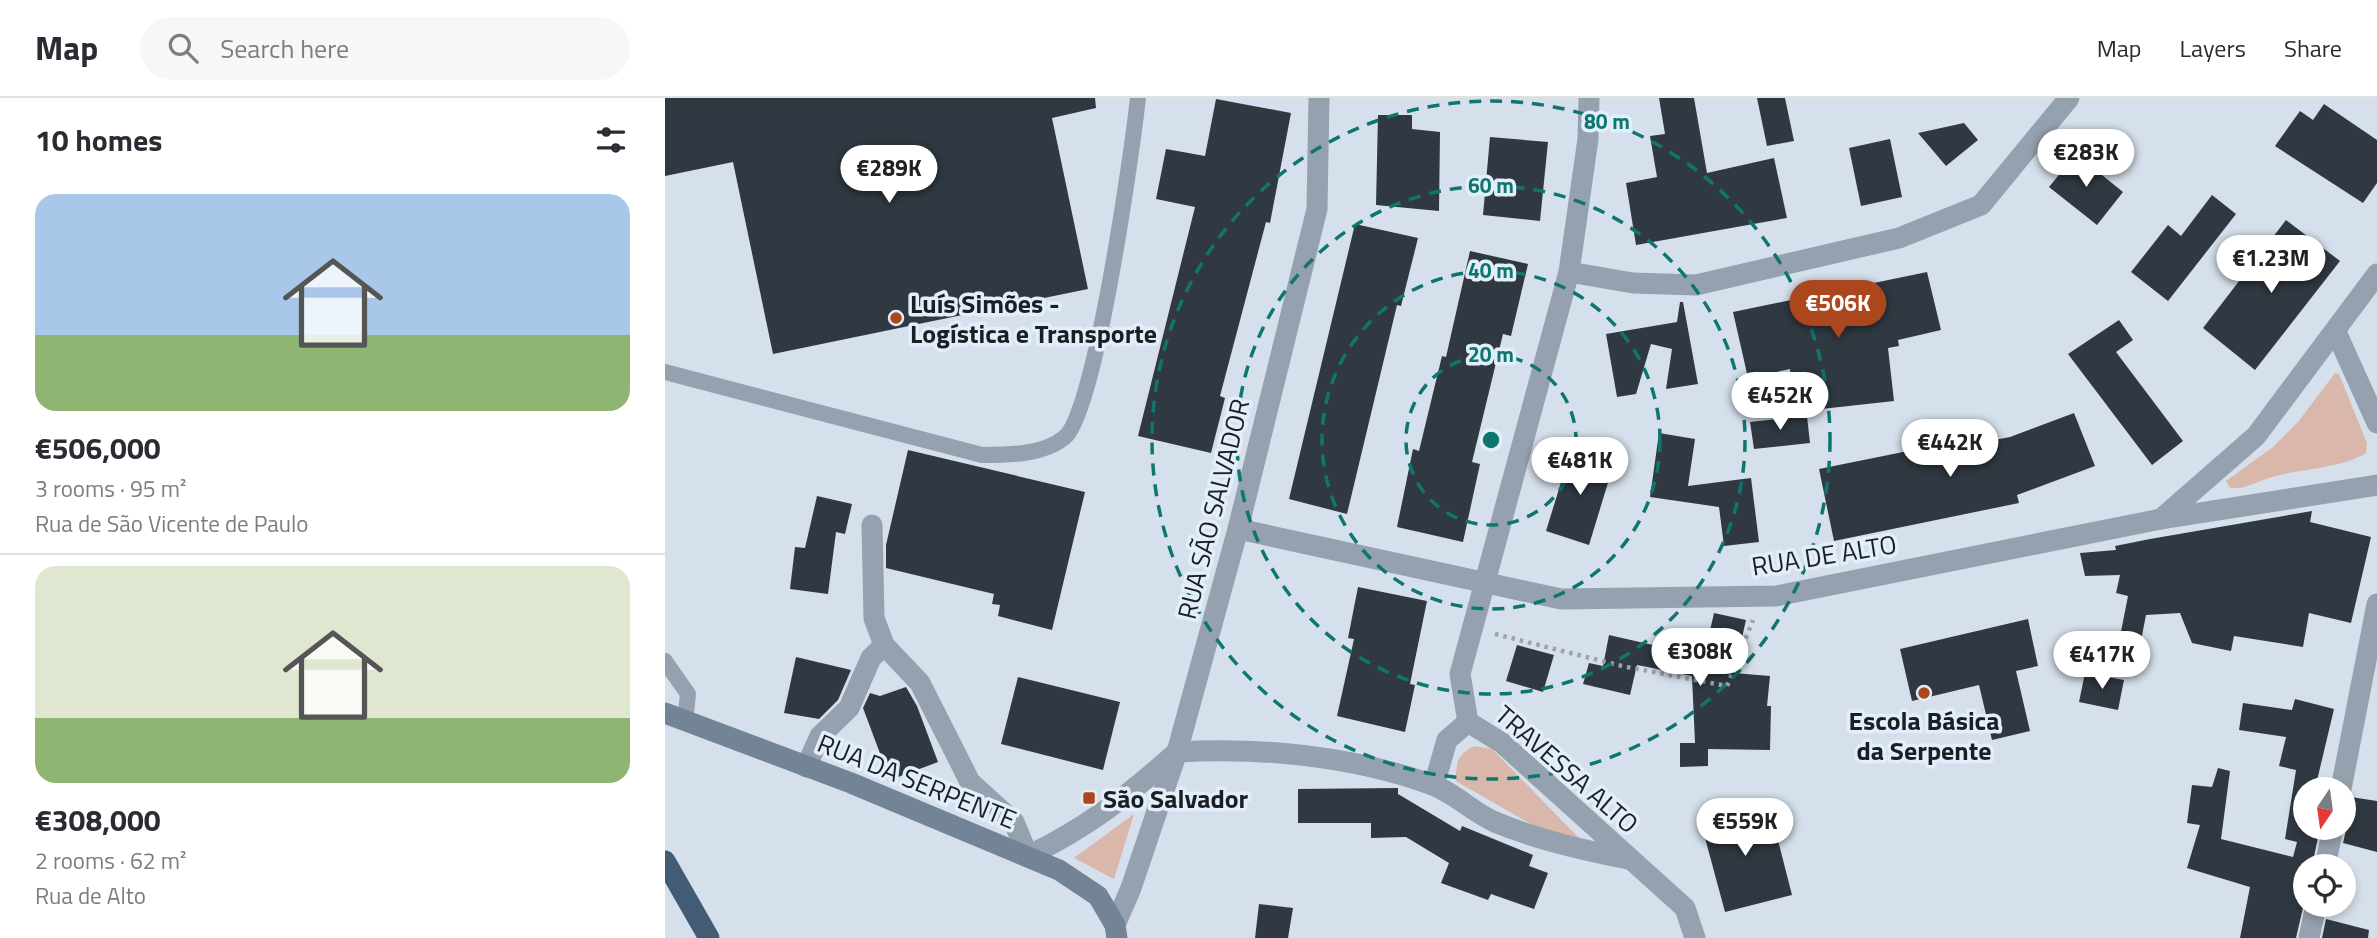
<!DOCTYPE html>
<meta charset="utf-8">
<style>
:root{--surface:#fff;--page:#f7f7f7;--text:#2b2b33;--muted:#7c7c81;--line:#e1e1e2;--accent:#ac461d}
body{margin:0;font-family:"Titillium Web",sans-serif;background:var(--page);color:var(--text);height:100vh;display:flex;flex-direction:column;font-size:26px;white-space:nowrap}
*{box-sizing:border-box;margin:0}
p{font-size:23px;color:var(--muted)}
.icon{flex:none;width:38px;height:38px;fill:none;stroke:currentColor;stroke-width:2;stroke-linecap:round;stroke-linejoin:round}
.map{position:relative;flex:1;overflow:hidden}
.details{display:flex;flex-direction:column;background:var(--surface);width:665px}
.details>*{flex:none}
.needle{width:46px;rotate:193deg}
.tools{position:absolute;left:1628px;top:679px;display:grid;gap:14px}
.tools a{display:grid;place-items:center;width:63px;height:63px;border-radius:50%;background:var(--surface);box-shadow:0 4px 10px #0003;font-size:35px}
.price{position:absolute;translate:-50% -60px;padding:0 16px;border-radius:24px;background:#fff;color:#222;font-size:23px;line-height:46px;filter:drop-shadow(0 2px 4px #0008)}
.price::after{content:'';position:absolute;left:50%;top:42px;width:21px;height:16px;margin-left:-10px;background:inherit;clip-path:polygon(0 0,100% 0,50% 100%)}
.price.active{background:var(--accent);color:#fff}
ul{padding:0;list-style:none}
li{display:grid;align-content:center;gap:14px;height:371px;padding:0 35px}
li+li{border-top:2px solid var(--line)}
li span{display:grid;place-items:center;height:217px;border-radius:21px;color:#555}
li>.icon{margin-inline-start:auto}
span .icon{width:126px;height:126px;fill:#fffc;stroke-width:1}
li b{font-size:30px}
h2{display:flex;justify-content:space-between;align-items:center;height:84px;padding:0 35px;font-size:30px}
header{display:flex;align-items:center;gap:42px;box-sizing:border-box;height:98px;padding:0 35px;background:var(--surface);border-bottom:2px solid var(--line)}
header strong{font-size:33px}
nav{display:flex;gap:38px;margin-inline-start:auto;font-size:24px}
.search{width:490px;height:63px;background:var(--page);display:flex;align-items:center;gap:18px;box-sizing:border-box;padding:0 24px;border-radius:38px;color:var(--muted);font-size:26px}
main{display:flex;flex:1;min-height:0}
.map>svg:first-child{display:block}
</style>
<header>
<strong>Map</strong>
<div class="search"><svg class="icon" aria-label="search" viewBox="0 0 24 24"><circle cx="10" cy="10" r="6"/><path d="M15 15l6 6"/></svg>Search here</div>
<nav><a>Map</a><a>Layers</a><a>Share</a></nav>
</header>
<main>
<section class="details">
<h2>10 homes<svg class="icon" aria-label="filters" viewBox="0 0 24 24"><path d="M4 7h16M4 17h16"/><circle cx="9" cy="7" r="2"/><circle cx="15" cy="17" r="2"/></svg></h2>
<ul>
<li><span style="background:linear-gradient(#a9c7e8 65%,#8fb573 0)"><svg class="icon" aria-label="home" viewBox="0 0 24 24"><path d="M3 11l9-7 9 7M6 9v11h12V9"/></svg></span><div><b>€506,000</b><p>3 rooms · 95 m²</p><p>Rua de São Vicente de Paulo</p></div></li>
<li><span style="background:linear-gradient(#dfe7d0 70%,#8fb573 0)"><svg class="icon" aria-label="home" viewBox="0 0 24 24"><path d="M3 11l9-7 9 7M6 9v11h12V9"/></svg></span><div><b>€308,000</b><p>2 rooms · 62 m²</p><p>Rua de Alto</p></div></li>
</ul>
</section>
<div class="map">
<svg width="1712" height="840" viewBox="0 0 1712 840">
<rect width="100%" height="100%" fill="#d5e0ec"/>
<!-- green -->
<g fill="#d9b7ab">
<path d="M1670,275L1674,276L1702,345L1701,355C1673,372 1632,370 1601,381C1589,385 1578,392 1565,390L1561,383L1608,349L1633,324Z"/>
<path d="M809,648L827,651L918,744L871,729L791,683C791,664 792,657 809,648Z"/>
<polygon points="469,716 449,781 409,760"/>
</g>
<!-- building -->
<g fill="#303942">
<polygon points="0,0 430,0 431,10 387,20 423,191 108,256 68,64 0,78"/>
<polygon points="994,0 1029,0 1042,75 1109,60 1122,120 971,147 961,85 992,79 985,38 1000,36"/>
<polygon points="1092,0 1120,0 1129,43 1102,48"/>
<polygon points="551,1 626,15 605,125 601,124 555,298 560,300 546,355 473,338 530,109 491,101 501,51 540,58"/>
<polygon points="1659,6 1712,42 1712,85 1698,105 1610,48 1635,13 1648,22"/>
<polygon points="713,17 747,17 747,31 775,34 774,113 711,107"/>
<polygon points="1299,25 1313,42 1281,68 1253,35"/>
<polygon points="825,39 883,44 875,123 818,117"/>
<polygon points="1225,41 1237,99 1196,108 1184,50"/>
<polygon points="1411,56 1458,94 1432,127 1384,89"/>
<polygon points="1547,97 1571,116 1503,203 1466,174 1503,127 1516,138"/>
<polygon points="1621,122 1675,163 1590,272 1538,230"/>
<polygon points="690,126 753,140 736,208 732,207 682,416 624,401"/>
<polygon points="805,153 863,166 846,238 838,236 807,364 815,366 798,444 732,429 748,351 754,353 777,258 781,259"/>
<polygon points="1262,174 1276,232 1233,242 1234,248 1223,250 1229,303 1129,314 1125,271 1083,280 1068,214"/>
<polygon points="1015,204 1018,204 1033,286 1001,291 1007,251 986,246 971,296 952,299 941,236 1012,224"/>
<polygon points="1454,222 1468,242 1451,254 1518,343 1487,367 1403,256"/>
<polygon points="1409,315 1430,368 1352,397 1354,405 1169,443 1154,371 1243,353 1244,358 1345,339"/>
<polygon points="1142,318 1145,345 1089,351 1085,324"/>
<polygon points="994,335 1030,341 1023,388 1086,380 1094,444 1059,448 1054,409 985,399"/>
<polygon points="243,352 420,394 387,532 333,518 335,507 327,506 329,496 221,470 221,447"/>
<polygon points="906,352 949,365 924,447 881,433"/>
<polygon points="152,398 187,406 180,436 171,434 163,496 125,491 130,449 140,450"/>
<polygon points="1647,413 1645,424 1706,439 1686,525 1644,515 1638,549 1569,538 1566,553 1527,545 1515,515 1481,517 1473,558 1452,554 1463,498 1451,495 1455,477 1420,478 1415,455 1451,452 1450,448 1485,441"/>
<polygon points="693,489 762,503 745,586 750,587 740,634 672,618 689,541 683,540"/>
<polygon points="1049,515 1081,522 1069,575 1105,578 1102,608 1106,608 1105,652 1043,651 1043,668 1015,669 1015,645 1030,645 1027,578 972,567 965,597 918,586 924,565 938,568 944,537 1014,553 1016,546 1041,550"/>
<polygon points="1363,521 1373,568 1351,573 1365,633 1327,642 1314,587 1247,603 1235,551"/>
<polygon points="852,547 889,557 878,594 841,583"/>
<polygon points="131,559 186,572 173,602 154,621 119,615"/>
<polygon points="1420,575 1459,582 1453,612 1414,604"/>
<polygon points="353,579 455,604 438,672 336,646"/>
<polygon points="241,589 252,608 273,664 225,682 198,610 205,595 215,598"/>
<polygon points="1630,601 1669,611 1650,691 1640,691 1640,730 1655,730 1647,768 1640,768 1640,801 1631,840 1575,840 1585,789 1522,770 1535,727 1522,725 1527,687 1547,689 1553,670 1565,673 1556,741 1628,759 1632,744 1620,741 1631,672 1614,668 1621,639 1574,632 1578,605 1627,612"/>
<polygon points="733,690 733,696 795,733 797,728 868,757 864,768 883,775 869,811 826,796 823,802 776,785 784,765 741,739 706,740 706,725 633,725 633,691"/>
<polygon points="1686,699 1712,703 1712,754 1678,745 1681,732 1678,704"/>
<polygon points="1033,714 1106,715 1127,797 1060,814"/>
<polygon points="594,806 628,810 623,840 590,840"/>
<polygon points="1661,821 1704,832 1703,840 1657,840"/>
</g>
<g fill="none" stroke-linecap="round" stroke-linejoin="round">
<!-- path -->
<polyline stroke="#9ba4ad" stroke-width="4.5" stroke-dasharray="3.5 5" stroke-linecap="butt" points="830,536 957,568 1062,588 1088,522"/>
<!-- lane -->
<g stroke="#95a1ae" stroke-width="16">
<path d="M0,274L317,357C343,357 379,357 400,339C431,312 467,53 473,0"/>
<polyline points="0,563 23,596 20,623"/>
</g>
<!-- street -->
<g stroke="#95a1ae" stroke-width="21">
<polyline points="924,0 923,41 904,174 795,576 803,624 837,645 1020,810 1030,840"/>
<polyline points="904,174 968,185 1031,187 1234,140 1316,107 1404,0"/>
<polyline points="1671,234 1712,325"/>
<polyline points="1496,421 1591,338 1712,176"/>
<path d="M207,427L209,520L219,547L255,585L305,684L349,724L363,758C423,729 461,699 511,655"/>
<polyline points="573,431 896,501 1111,498 1496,421 1712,387"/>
<path d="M512,654C596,649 686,658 765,686C789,694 807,714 830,724C873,742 918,752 963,761"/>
<polyline points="141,669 155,638 184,610 206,560 219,547"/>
<polyline points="769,687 782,642 803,624"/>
<polyline points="1676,691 1712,506"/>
<polyline points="1660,768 1668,730"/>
<polyline points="450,827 466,790 512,654 573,431 652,111 654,0"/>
<polyline points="1644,840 1651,807"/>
</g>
<!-- secondary -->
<polyline stroke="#728496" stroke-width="21" points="0,615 186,685 394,772 433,798 450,827 452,840"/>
<!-- highway -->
<polyline stroke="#435c75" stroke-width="21" points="0,763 44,840"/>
</g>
<!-- distance rings -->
<g fill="none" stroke="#0f766e" stroke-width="3.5" stroke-dasharray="12 9">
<circle cx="826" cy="342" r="85"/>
<circle cx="826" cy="342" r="169"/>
<circle cx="826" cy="342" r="254"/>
<circle cx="826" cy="342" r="339"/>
</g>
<!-- markers -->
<g fill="#ac461d" stroke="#e2eefa" stroke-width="2.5">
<circle cx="231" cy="220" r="7"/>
<circle cx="1259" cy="595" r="7"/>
<rect x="417" y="693" width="14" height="14" rx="3.5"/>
</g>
<g text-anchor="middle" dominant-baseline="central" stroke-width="7" stroke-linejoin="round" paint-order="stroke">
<!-- poi labels -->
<g font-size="26" font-weight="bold" fill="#1b1f23" stroke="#e2eefa" text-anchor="start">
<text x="245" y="205">Luís Simões -<tspan x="245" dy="30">Logística e Transporte</tspan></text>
<text x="1259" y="622" text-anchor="middle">Escola Básica<tspan x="1259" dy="30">da Serpente</tspan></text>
<text x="438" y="700">São Salvador</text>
</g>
<!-- street labels -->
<g font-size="26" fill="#1b1f23" stroke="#e2eefa">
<text transform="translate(548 411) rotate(-76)">RUA SÃO SALVADOR</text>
<text transform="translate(1159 457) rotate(-9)">RUA DE ALTO</text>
<text transform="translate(902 671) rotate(41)">TRAVESSA ALTO</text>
<text transform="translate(252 683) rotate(22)">RUA DA SERPENTE</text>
</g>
</g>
<circle cx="826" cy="342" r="10" fill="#0f766e" stroke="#e2eefa" stroke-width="3.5"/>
<g font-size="21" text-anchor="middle" font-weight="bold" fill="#0f766e" stroke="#e2eefa" stroke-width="7" stroke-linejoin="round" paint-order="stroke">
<text x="942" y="31">80 m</text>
<text x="826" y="95">60 m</text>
<text x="826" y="180">40 m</text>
<text x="826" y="264">20 m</text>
</g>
</svg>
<div class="tools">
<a><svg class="needle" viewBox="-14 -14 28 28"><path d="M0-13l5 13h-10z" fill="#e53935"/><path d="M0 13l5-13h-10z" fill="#7c7c81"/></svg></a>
<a><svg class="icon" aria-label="locate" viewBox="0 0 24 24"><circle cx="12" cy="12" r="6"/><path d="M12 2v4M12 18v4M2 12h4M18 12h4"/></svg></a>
</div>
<b class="price" style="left:1421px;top:91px">€283K</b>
<b class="price" style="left:224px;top:107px">€289K</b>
<b class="price" style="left:1606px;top:197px">€1.23M</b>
<b class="price active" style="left:1173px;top:242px">€506K</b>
<b class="price" style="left:1115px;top:334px">€452K</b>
<b class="price" style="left:1285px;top:381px">€442K</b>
<b class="price" style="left:915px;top:399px">€481K</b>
<b class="price" style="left:1035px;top:590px">€308K</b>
<b class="price" style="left:1437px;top:593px">€417K</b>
<b class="price" style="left:1080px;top:760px">€559K</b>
</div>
</main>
